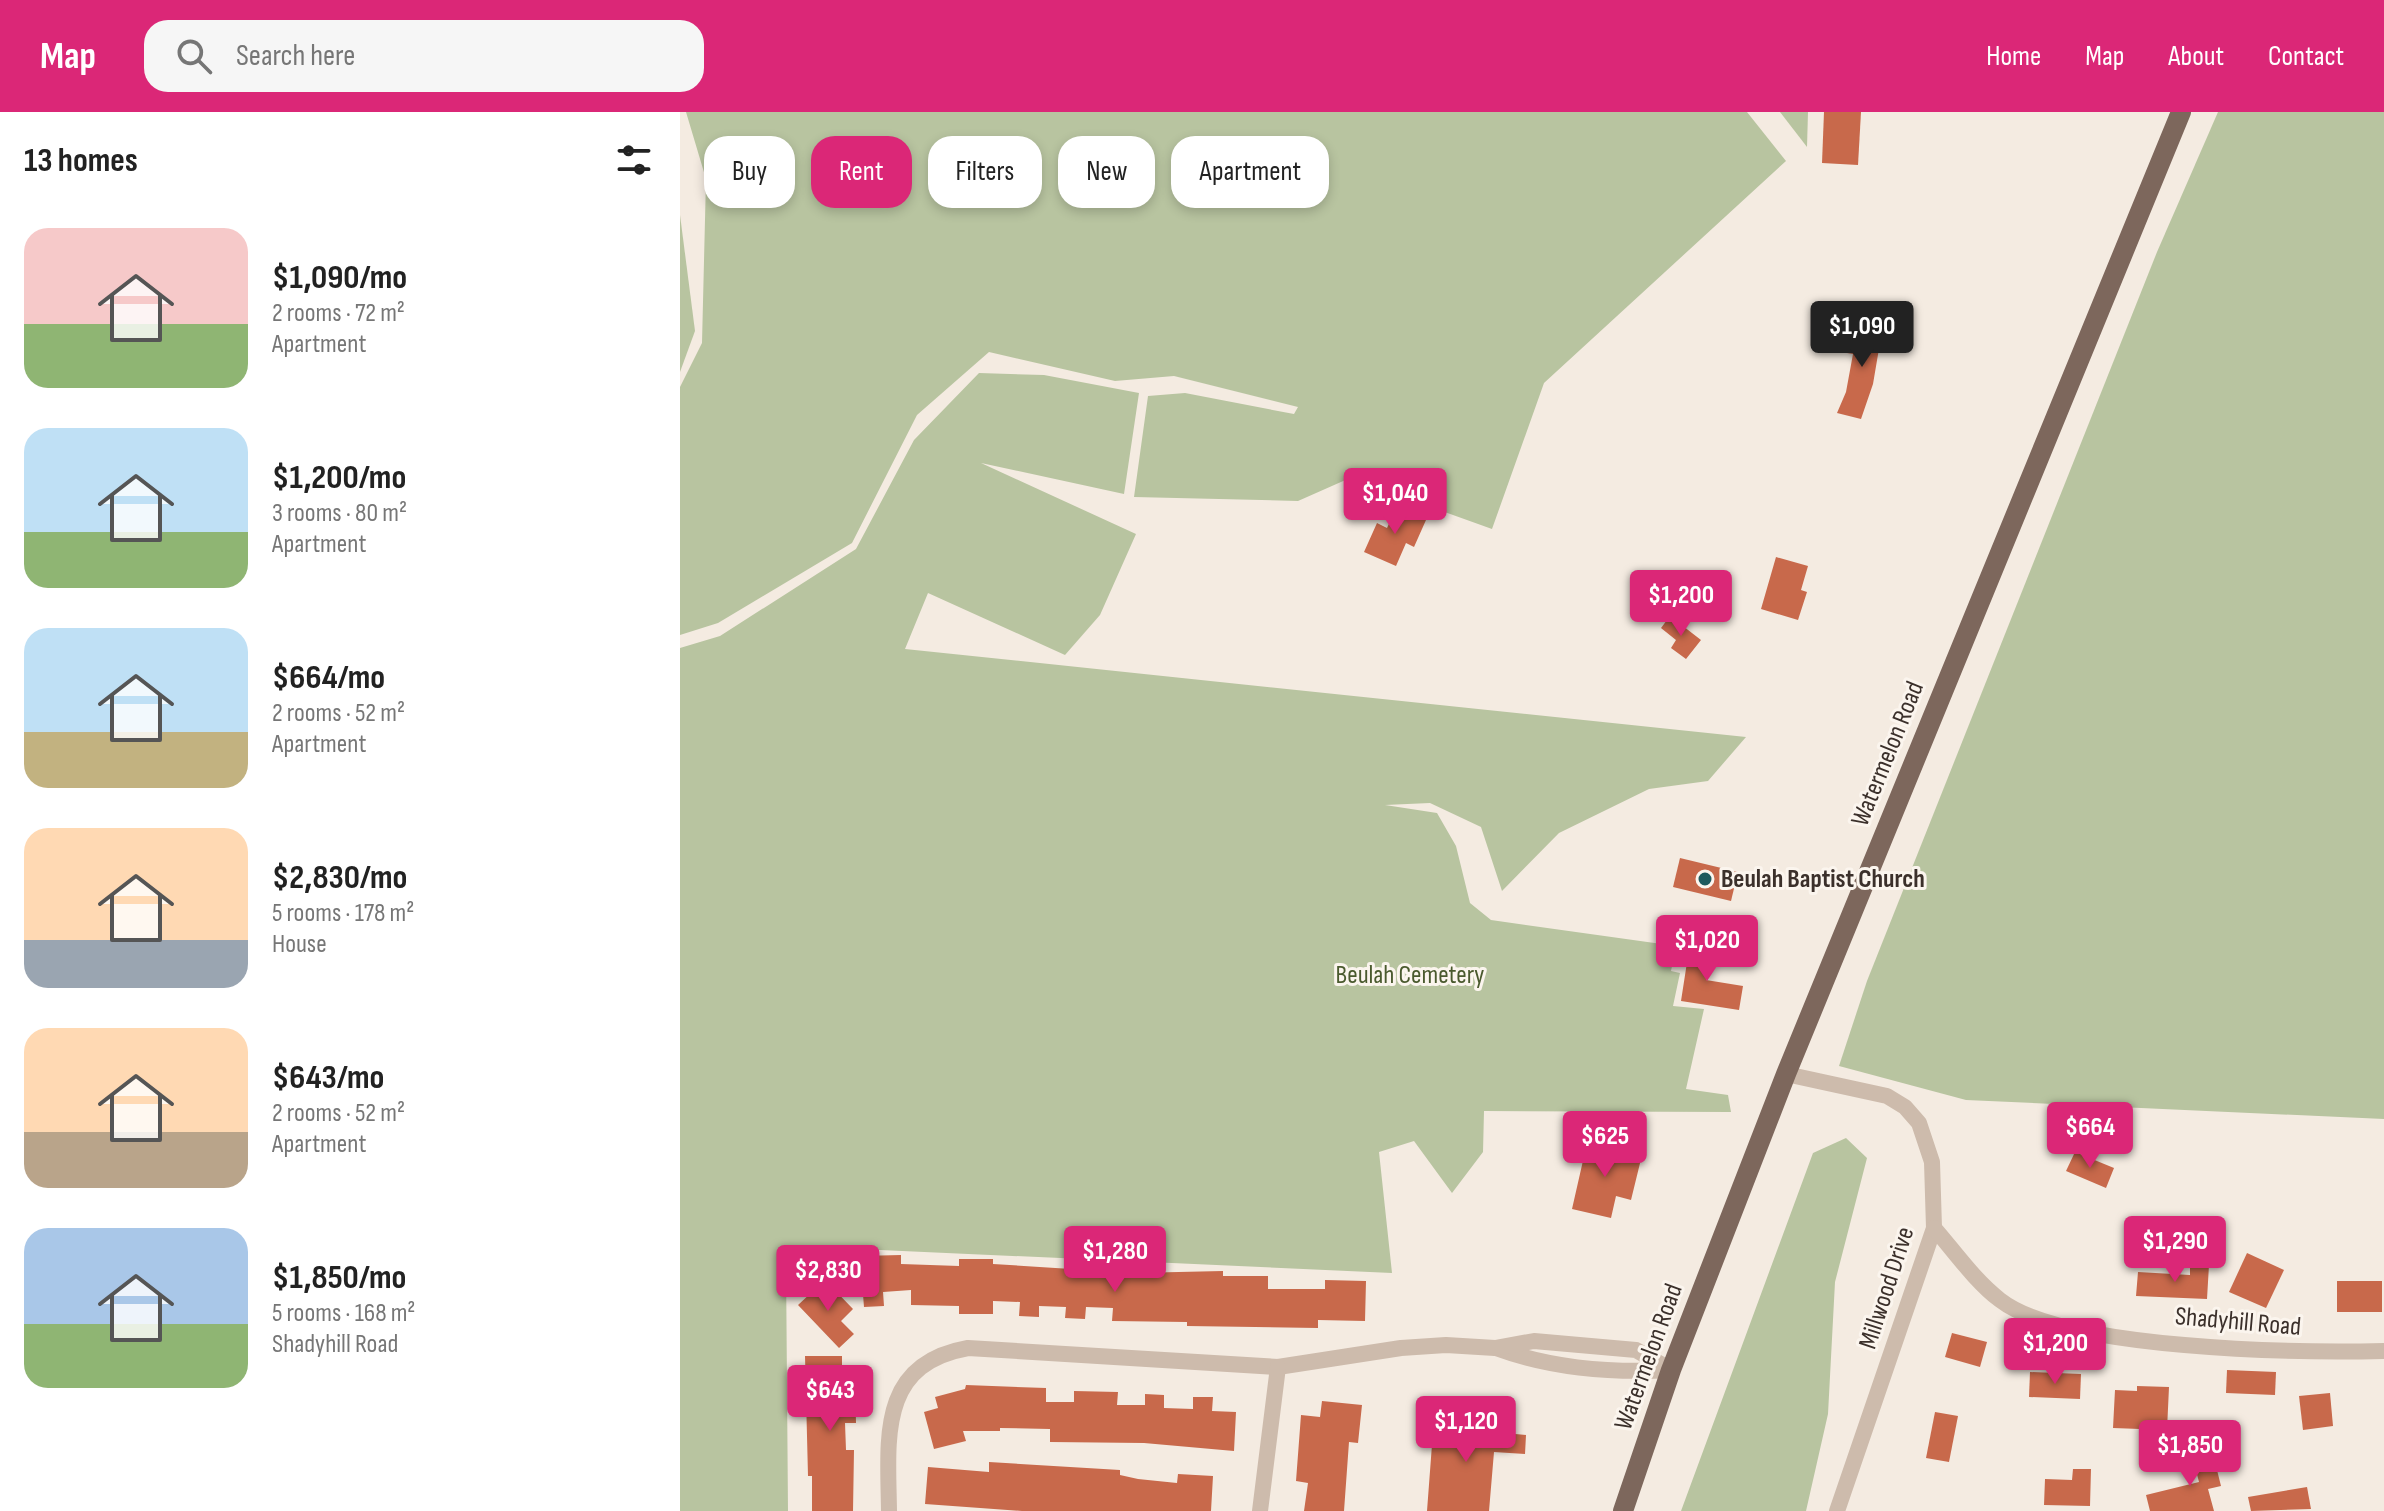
<!DOCTYPE html>
<meta charset="utf-8">
<style>
:root{--surface:#fff;--page:#f6f6f6;--text:#222;--muted:#767676;--accent:#db2777}
body{margin:0;font-family:"Sofia Sans Condensed",sans-serif;background:var(--page);color:var(--text);height:100vh;display:flex;flex-direction:column;font-size:30px;white-space:nowrap}
*{box-sizing:border-box;margin:0}
p{font-size:26px;color:var(--muted)}
.icon{flex:none;width:44px;height:44px;fill:none;stroke:currentColor;stroke-width:2;stroke-linecap:round;stroke-linejoin:round}
.map{position:relative;flex:1;overflow:hidden}
.panel{display:flex;flex-direction:column;background:var(--surface);width:680px}
.panel>*{flex:none}
.guide{position:absolute;left:24px;top:24px;width:760px;height:72px;display:flex;gap:16px}
.price{position:absolute;translate:-50% -68px;padding:0 18px;border-radius:8px;background:var(--accent);color:#fff;font-size:26px;line-height:52px;filter:drop-shadow(0 2px 4px #0008)}
.price::after{content:'';position:absolute;left:50%;top:48px;width:24px;height:18px;margin-left:-12px;background:inherit;clip-path:polygon(0 0,100% 0,50% 100%)}
.price.on{background:#222;color:#fff}
ul{padding:0;list-style:none}
li{display:flex;align-items:center;gap:24px;height:200px;padding:0 24px}
li span{display:grid;place-items:center;flex:none;width:224px;height:160px;border-radius:24px;color:#555}
li>.icon{margin-inline-start:auto}
span .icon{width:96px;height:96px;fill:#fffc;stroke-width:1}
li b{font-size:34px}
h2{display:flex;justify-content:space-between;align-items:center;height:96px;padding:0 24px;font-size:34px}
.tag{padding:0 28px;border-radius:24px;background:var(--surface);box-shadow:0 4px 12px #0003;font-size:28px;line-height:72px}
.tag.on{background:var(--accent);color:#fff}
header{display:flex;align-items:center;gap:48px;box-sizing:border-box;height:112px;padding:0 40px;background:var(--accent);color:#fff}
header strong{font-size:38px}
nav{display:flex;gap:44px;margin-inline-start:auto;font-size:28px}
.search{width:560px;height:72px;background:var(--page);display:flex;align-items:center;gap:20px;box-sizing:border-box;padding:0 28px;border-radius:24px;color:var(--muted);font-size:30px}
main{display:flex;flex:1;min-height:0}
.map>svg:first-child{display:block}
</style>
<header>
<strong>Map</strong>
<div class="search"><svg class="icon" aria-label="search" viewBox="0 0 24 24"><circle cx="10" cy="10" r="6"/><path d="M15 15l6 6"/></svg>Search here</div>
<nav><a>Home</a><a>Map</a><a>About</a><a>Contact</a></nav>
</header>
<main>
<section class="panel">
<h2>13 homes<svg class="icon" aria-label="filters" viewBox="0 0 24 24"><path d="M4 7h16M4 17h16"/><circle cx="9" cy="7" r="2"/><circle cx="15" cy="17" r="2"/></svg></h2>
<ul>
<li><span style="background:linear-gradient(#f6c9c9 60%,#8fb573 0)"><svg class="icon" aria-label="home" viewBox="0 0 24 24"><path d="M3 11l9-7 9 7M6 9v11h12V9"/></svg></span><div><b>$1,090/mo</b><p>2 rooms · 72 m²</p><p>Apartment</p></div></li>
<li><span style="background:linear-gradient(#bfe0f5 65%,#8fb573 0)"><svg class="icon" aria-label="home" viewBox="0 0 24 24"><path d="M3 11l9-7 9 7M6 9v11h12V9"/></svg></span><div><b>$1,200/mo</b><p>3 rooms · 80 m²</p><p>Apartment</p></div></li>
<li><span style="background:linear-gradient(#bfe0f5 65%,#c2b280 0)"><svg class="icon" aria-label="home" viewBox="0 0 24 24"><path d="M3 11l9-7 9 7M6 9v11h12V9"/></svg></span><div><b>$664/mo</b><p>2 rooms · 52 m²</p><p>Apartment</p></div></li>
<li><span style="background:linear-gradient(#ffd9b3 70%,#9aa5b1 0)"><svg class="icon" aria-label="home" viewBox="0 0 24 24"><path d="M3 11l9-7 9 7M6 9v11h12V9"/></svg></span><div><b>$2,830/mo</b><p>5 rooms · 178 m²</p><p>House</p></div></li>
<li><span style="background:linear-gradient(#ffd9b3 65%,#b9a48a 0)"><svg class="icon" aria-label="home" viewBox="0 0 24 24"><path d="M3 11l9-7 9 7M6 9v11h12V9"/></svg></span><div><b>$643/mo</b><p>2 rooms · 52 m²</p><p>Apartment</p></div></li>
<li><span style="background:linear-gradient(#a9c7e8 60%,#8fb573 0)"><svg class="icon" aria-label="home" viewBox="0 0 24 24"><path d="M3 11l9-7 9 7M6 9v11h12V9"/></svg></span><div><b>$1,850/mo</b><p>5 rooms · 168 m²</p><p>Shadyhill Road</p></div></li>
</ul>
</section>
<div class="map">
<svg width="1704" height="1399" viewBox="0 0 1704 1399">
<rect width="100%" height="100%" fill="#f4ebe1"/>
<!-- green -->
<g fill="#b8c4a0">
<polygon points="6,0 1067,0 1106,49 864,271 812,417 670,366 618,389 454,385 468,284 505,281 614,302 618,295 494,264 435,269 309,240 237,303 172,431 38,511 0,523 0,275 22,231 26,67"/>
<polygon points="1100,0 1128,0 1127,35"/>
<polygon points="1538,0 1704,0 1704,1007 1286,988 1159,954 1187,869 1477,140"/>
<polygon points="0,103 15,219 0,260"/>
<polygon points="299,261 364,263 459,281 444,382 301,351 456,422 420,503 385,543 248,481 225,537 1066,625 1028,669 969,677 879,721 822,779 801,715 750,691 705,693 757,701 776,734 790,791 811,808 996,834 991,859 1000,861 993,894 1024,897 1006,977 1048,983 1051,1000 804,999 803,1040 772,1081 734,1029 699,1040 712,1161 178,1137 106,1149 108,1399 0,1399 0,536 40,524 176,437 234,328"/>
<polygon points="1166,1026 1187,1046 1155,1170 1148,1302 1126,1399 1001,1399 1133,1041"/>
</g>
<!-- building -->
<g fill="#c8694b">
<polygon points="1144,0 1181,0 1178,53 1142,51"/>
<polygon points="1181,209 1203,213 1193,272 1181,307 1157,301 1166,280 1173,242 1167,241 1169,226 1177,228"/>
<polygon points="717,395 746,408 734,435 726,431 716,454 684,440 697,411 707,416"/>
<polygon points="1096,445 1128,454 1121,478 1127,480 1118,508 1081,497"/>
<polygon points="990,504 1021,528 1006,547 991,536 996,528 981,516"/>
<polygon points="1000,746 1058,760 1051,789 993,775"/>
<polygon points="1010,831 1031,835 1026,868 1063,874 1059,898 1001,889"/>
<polygon points="907,1031 962,1043 951,1088 936,1084 931,1106 892,1097"/>
<polygon points="1395,1040 1434,1056 1426,1076 1386,1059"/>
<polygon points="1567,1141 1604,1158 1586,1196 1549,1180"/>
<polygon points="221,1143 221,1152 279,1154 279,1147 313,1147 313,1152 454,1161 543,1159 543,1164 588,1164 588,1177 645,1177 645,1168 686,1169 685,1209 638,1208 638,1216 507,1214 507,1210 432,1209 433,1196 406,1195 405,1207 385,1206 386,1195 359,1194 359,1205 339,1204 340,1190 313,1189 313,1202 279,1202 279,1194 231,1193 231,1178 203,1180 204,1194 184,1195 180,1144"/>
<polygon points="1510,1153 1529,1153 1527,1187 1456,1184 1458,1160 1510,1163"/>
<polygon points="145,1168 173,1197 161,1209 174,1222 159,1236 118,1193"/>
<rect x="1657" y="1169" width="45" height="31"/>
<polygon points="1272,1221 1307,1230 1300,1255 1265,1245"/>
<polygon points="125,1244 162,1244 162,1268 175,1268 176,1311 165,1311 166,1338 174,1338 173,1399 132,1399 132,1364 128,1364"/>
<polygon points="1547,1258 1596,1260 1595,1283 1546,1281"/>
<polygon points="1350,1260 1401,1262 1400,1287 1349,1285"/>
<polygon points="286,1273 366,1276 366,1290 394,1290 394,1279 438,1280 437,1293 465,1293 465,1282 484,1283 484,1296 513,1297 513,1285 533,1285 532,1299 556,1300 554,1339 464,1331 370,1330 370,1317 320,1316 320,1319 283,1319 286,1329 254,1337 244,1300 258,1296 255,1285 285,1277"/>
<polygon points="1457,1274 1489,1275 1487,1318 1433,1316 1435,1278 1457,1279"/>
<polygon points="1650,1281 1653,1314 1623,1318 1619,1284"/>
<polygon points="642,1289 682,1293 678,1331 669,1330 664,1399 624,1399 628,1371 616,1369 621,1303 640,1305"/>
<polygon points="1255,1300 1278,1304 1269,1350 1246,1346"/>
<polygon points="754,1306 815,1311 814,1320 846,1323 845,1342 814,1340 809,1399 747,1399"/>
<polygon points="1531,1334 1541,1374 1528,1377 1534,1399 1470,1399 1466,1383 1519,1370 1511,1339"/>
<polygon points="309,1350 440,1358 440,1363 458,1367 497,1371 498,1362 533,1364 531,1399 342,1399 245,1392 248,1355 309,1360"/>
<polygon points="1393,1357 1411,1357 1410,1394 1364,1393 1365,1367 1392,1368"/>
<polygon points="1627,1375 1631,1397 1571,1399 1568,1385"/>
</g>
<g fill="none" stroke-linecap="round" stroke-linejoin="round">
<!-- minor -->
<g stroke="#cdbbac" stroke-width="16">
<polyline points="1106,962 1207,984 1225,995 1239,1011 1252,1050 1254,1116 1157,1399"/>
<path d="M1254,1116C1275,1140 1295,1169 1320,1188C1384,1238 1620,1241 1704,1239"/>
<path d="M816,1236C870,1256 933,1261 990,1258"/>
<path d="M209,1399C208,1326 198,1252 288,1236L598,1255L721,1236L766,1233L815,1236L854,1229L956,1238L991,1258"/>
<polyline points="580,1399 598,1255"/>
</g>
<!-- major -->
<polyline stroke="#7d675c" stroke-width="20" points="943,1399 991,1258 1106,962 1501,0"/>
</g>
<!-- markers -->
<circle fill="#1f5a5e" stroke="#fbf5ee" stroke-width="3" cx="1025" cy="767" r="8"/>
<g text-anchor="middle" dominant-baseline="central" stroke-width="6" stroke-linejoin="round" paint-order="stroke">
<!-- street labels -->
<g font-size="26" fill="#3b302b" stroke="#fbf5ee">
<text transform="translate(1208 642) rotate(-68)">Watermelon Road</text>
<text transform="translate(1207 1176) rotate(-72)">Millwood Drive</text>
<text transform="translate(1558 1210) rotate(5)">Shadyhill Road</text>
<text transform="translate(969 1245) rotate(-70)">Watermelon Road</text>
</g>
<!-- poi labels -->
<g font-size="26" font-weight="bold" fill="#3b302b" stroke="#fbf5ee" text-anchor="start">
<text x="1041" y="767">Beulah Baptist Church</text>
</g>
<!-- park labels -->
<g font-size="26" fill="#4a5a2e" stroke="#fbf5ee">
<text x="730" y="863">Beulah Cemetery</text>
</g>
</g>
</svg>
<b class="price on" style="left:1182px;top:257px">$1,090</b>
<b class="price" style="left:715px;top:424px">$1,040</b>
<b class="price" style="left:1001px;top:526px">$1,200</b>
<b class="price" style="left:1027px;top:871px">$1,020</b>
<b class="price" style="left:1410px;top:1058px">$664</b>
<b class="price" style="left:925px;top:1067px">$625</b>
<b class="price" style="left:1495px;top:1172px">$1,290</b>
<b class="price" style="left:435px;top:1182px">$1,280</b>
<b class="price" style="left:148px;top:1201px">$2,830</b>
<b class="price" style="left:1375px;top:1274px">$1,200</b>
<b class="price" style="left:150px;top:1321px">$643</b>
<b class="price" style="left:786px;top:1352px">$1,120</b>
<b class="price" style="left:1510px;top:1376px">$1,850</b>
<div class="guide">
<a class="tag">Buy</a>
<a class="tag on">Rent</a>
<a class="tag">Filters</a>
<a class="tag">New</a>
<a class="tag">Apartment</a>
</div>
</div>
</main>
